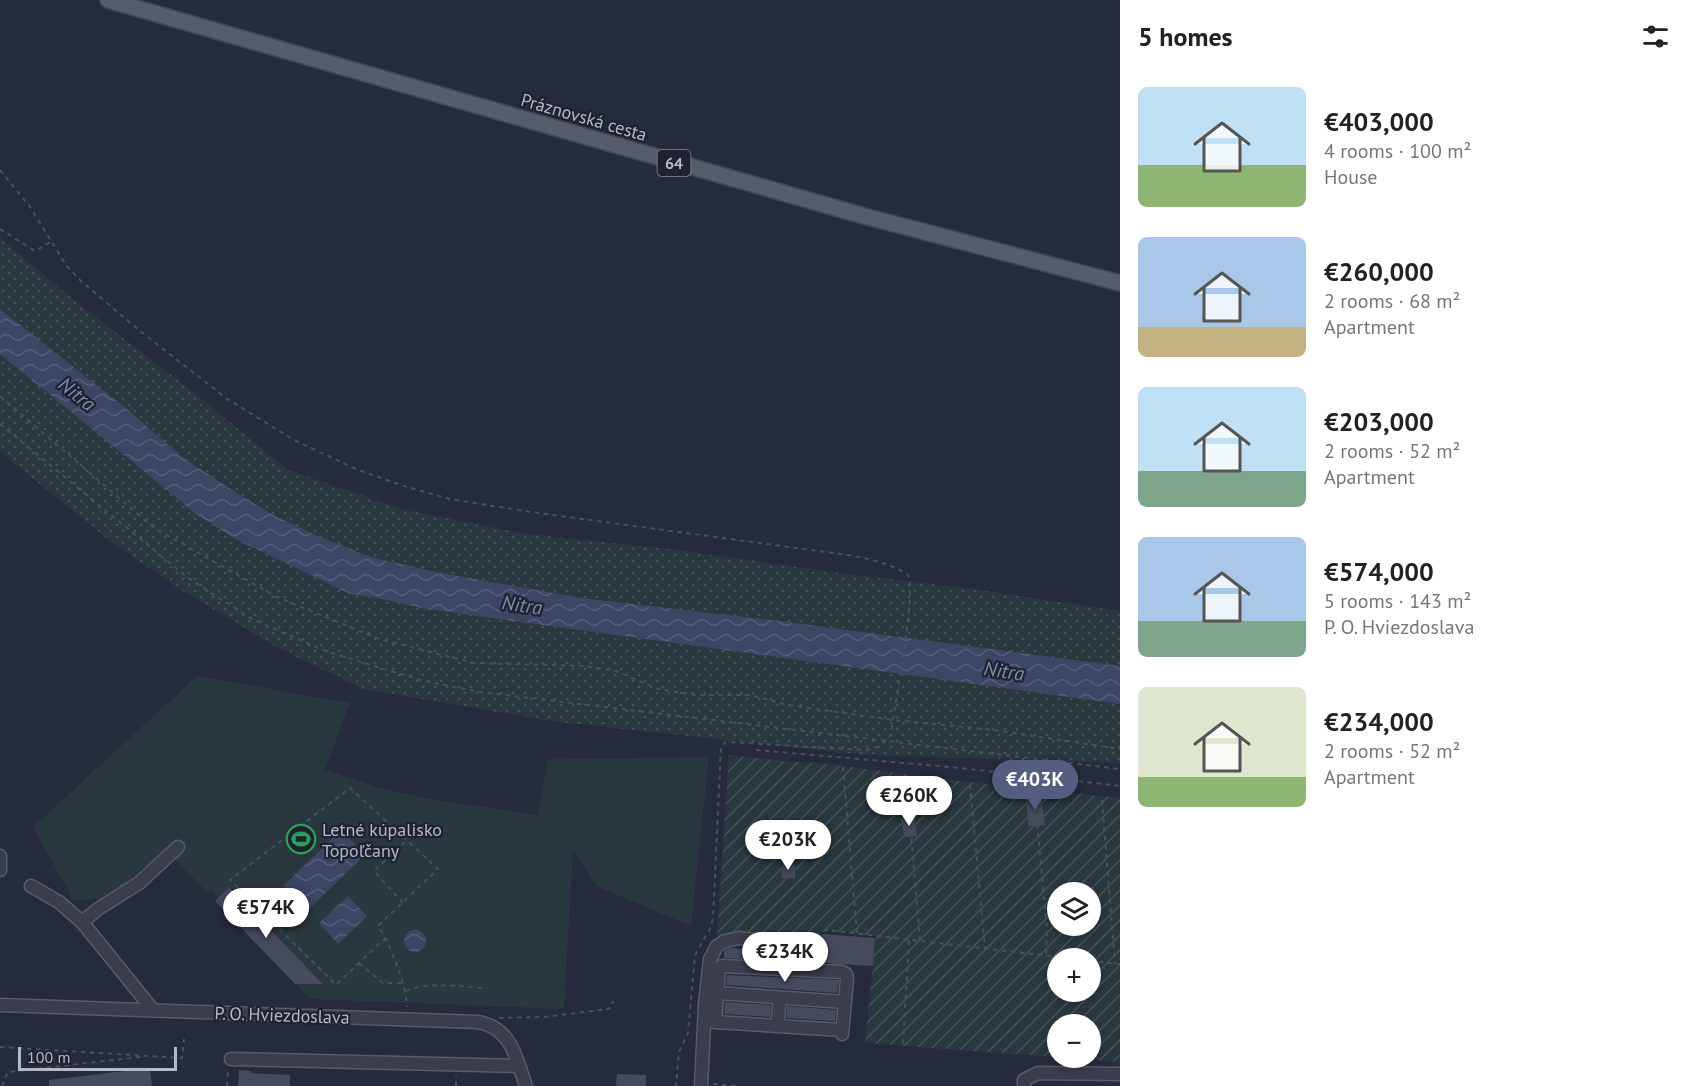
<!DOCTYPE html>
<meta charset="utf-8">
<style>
:root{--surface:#fff;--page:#f2f2f2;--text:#222;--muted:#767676;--accent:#545c7f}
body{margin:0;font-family:"PT Sans",sans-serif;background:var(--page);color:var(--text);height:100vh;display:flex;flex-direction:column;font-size:22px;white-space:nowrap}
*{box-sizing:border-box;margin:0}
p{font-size:20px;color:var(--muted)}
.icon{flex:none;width:33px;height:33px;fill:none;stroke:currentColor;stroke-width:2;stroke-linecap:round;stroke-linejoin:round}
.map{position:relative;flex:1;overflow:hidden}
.panel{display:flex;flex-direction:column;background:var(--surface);width:570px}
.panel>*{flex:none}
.buttons{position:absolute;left:1047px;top:882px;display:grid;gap:12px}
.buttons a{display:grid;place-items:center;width:54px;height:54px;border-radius:50%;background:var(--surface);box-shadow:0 3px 9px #0003;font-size:30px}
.scale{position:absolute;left:18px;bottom:15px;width:159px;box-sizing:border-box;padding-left:6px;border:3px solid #b5b9c7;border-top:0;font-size:16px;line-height:21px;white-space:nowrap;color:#b5b9c7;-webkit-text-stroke:4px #1e2231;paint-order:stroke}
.price{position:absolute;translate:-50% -51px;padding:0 14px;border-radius:21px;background:#fff;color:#222;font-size:20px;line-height:39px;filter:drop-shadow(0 2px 3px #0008)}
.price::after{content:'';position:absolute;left:50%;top:36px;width:18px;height:14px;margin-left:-9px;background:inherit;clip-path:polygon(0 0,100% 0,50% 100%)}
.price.current{background:var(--accent);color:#fff}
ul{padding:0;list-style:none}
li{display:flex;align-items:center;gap:18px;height:150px;padding:0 18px}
li span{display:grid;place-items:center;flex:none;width:168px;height:120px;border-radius:9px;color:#555}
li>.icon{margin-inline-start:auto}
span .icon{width:72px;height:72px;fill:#fffc;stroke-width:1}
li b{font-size:26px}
h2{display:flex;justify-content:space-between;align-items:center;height:72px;padding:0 18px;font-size:26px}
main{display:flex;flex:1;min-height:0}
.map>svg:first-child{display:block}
</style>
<main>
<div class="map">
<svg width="1120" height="1086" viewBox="0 0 1120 1086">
<defs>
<pattern id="grass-dots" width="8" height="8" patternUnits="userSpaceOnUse" patternTransform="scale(1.5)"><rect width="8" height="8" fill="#28383e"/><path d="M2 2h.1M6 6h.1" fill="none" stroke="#455358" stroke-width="1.8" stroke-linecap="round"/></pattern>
<pattern id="garden-furrows" width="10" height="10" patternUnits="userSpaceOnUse" patternTransform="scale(1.5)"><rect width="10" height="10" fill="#28383e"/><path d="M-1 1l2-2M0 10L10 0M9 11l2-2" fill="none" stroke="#455358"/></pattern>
<pattern id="water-waves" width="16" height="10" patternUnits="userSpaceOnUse" patternTransform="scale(1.5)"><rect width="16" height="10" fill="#3c4564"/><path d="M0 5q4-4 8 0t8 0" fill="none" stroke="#565e79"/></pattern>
</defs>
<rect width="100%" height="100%" fill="#252b3c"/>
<!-- grass -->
<polygon fill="url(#grass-dots)" points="0,238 76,302 191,390 288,470 405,510 520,533 669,549 848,574 966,588 1120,611 1120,763 866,755 558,722 363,689 278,648 186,593 115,545 0,452"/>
<!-- park -->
<polygon fill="#28383e" points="197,676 350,703 325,770 380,788 430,799 538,815 548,759 709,757 691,926 596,886 573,851 564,1009 310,999 295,984 322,983 230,887 218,898 211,891 208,893 165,850 108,898 74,901 33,827"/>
<!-- garden -->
<path fill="url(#garden-furrows)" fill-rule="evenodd" d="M729,755L791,762L821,763L967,782L1120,798V1062L865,1043L876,936L824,931L810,940L802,942L717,936ZM1058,892H1090V926H1058ZM1058,958H1090V992H1058ZM1058,1024H1090V1058H1058Z"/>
<!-- water -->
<g fill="url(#water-waves)">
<polygon points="0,309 127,409 182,457 232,490 275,516 325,539 374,558 436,572 582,598 787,622 1120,666 1120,704 426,609 377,598 350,594 235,539 196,514 0,354"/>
<polygon points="341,830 365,855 307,911 283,886"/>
<polygon points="348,896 367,916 338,944 319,923"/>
<circle cx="415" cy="941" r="11"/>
</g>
<!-- building -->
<g fill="#454a5d">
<polygon points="1026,795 1041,796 1045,825 1028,826"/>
<polygon points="914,816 917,836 904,837 901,818"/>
<polygon points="783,864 795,865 795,878 781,878"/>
<polygon points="229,887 323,984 295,984 215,901"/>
<polygon points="822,934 875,938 873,966 822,963"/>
<polygon points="729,948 806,955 806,962 724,958 724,951"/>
<polygon points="727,975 839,980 837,993 726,985"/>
<polygon points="725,1002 771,1005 770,1017 724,1014"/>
<polygon points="787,1006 836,1010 835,1021 786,1018"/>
<polygon points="150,1068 152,1086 49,1086 49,1080"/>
<polygon points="239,1070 251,1071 251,1073 290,1075 290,1086 238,1086"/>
<polygon points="617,1074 646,1075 646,1086 616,1086"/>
</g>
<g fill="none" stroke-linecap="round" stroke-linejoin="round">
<!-- minor casing -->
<g stroke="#575b6a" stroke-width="15">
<g id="minor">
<polyline points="0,856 0,870"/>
<polyline points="31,886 59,902 82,922"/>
<polyline points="717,993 845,1002"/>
<path d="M0,1005L478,1022C512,1028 516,1058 526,1086"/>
<polyline points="153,1010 82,922 98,909 139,883 178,847"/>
<polyline points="777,1026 780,998"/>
<polyline points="842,1034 847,979 846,974 842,972 722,966 719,969 715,1022 842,1030"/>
<polyline points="231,1059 519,1066"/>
<polyline points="701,1086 705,1005 710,959 717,946 725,941 739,938 815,948 813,971"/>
<polyline points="1024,1086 1024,1080 1038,1073 1120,1074"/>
</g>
</g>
<!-- major casing -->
<g stroke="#424655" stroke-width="18">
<polyline id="major" points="108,0 864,216 1120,283"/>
</g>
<!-- path -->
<g stroke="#45535a" stroke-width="2" stroke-dasharray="4.5 4.5" stroke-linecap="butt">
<path d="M0,170L30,207L66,265L80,280L140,331L226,398L292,439L356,469L404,486L450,499L531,512L848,555C869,559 890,563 908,575C917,592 894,707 891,734C884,744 878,748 866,750L726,742L721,746L713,918L711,927L695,955L688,1033L679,1052L676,1086"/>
<polyline points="0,229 35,251 52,241"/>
<polyline points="0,396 154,528 277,597 379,639 474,663 584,666 616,671 658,689 695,695 750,695 788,705 893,720 994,730 1120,749"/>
<polyline points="0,424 188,578 252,619 323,650 374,666 424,681 480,692 1120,769"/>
<polyline points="756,750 950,767 1120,786"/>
<polyline points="843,767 857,934"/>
<polyline points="906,775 920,940"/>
<polyline points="970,785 985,949"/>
<polyline points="1034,788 1047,930 1046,955"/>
<polyline points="1102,800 1115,964"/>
<polyline points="403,903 374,871 406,841"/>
<polyline points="816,936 820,932 826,930 1067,958"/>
<path d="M387,939L382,941L336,985L230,880L350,788L438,869L378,926C390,943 407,987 407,1007"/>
<polyline points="1090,961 1120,964"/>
<polyline points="359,963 383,983 402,983"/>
<path d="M406,991C425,981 464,987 487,988"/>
<polyline points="499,1018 544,1017 608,1009 611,1008 613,1001"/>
<polyline points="903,1044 909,940"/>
<polyline points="0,1047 182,1058 184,1039"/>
<polyline points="713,1084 739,1086"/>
<polyline points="2,1086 8,1072 141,1057"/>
<polyline points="227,1086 228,1068"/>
<polyline points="456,1086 456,1076"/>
</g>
<!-- minor -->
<use href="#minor" stroke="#393d4c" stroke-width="12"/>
<!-- major -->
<use href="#major" stroke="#575c6c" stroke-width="15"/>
</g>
<!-- icons -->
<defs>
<g id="stadium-ring" transform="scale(1.5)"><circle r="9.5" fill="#1e2231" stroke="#2e9e5b" stroke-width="1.5"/><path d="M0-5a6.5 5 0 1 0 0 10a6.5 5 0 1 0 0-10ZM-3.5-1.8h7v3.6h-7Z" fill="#2e9e5b"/></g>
</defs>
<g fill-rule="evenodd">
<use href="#stadium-ring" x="301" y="839"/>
</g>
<g text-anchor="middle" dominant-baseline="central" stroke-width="4.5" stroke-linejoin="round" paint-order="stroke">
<!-- shield labels -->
<rect fill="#1e2231" stroke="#888c9a" stroke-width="1.5" x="657.5" y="150" width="33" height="26" rx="4.5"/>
<g font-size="16" font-weight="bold" fill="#b5b9c7">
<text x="674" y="163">64</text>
</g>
<!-- street labels -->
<g font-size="18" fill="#b5b9c7" stroke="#1e2231">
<text transform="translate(584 117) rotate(16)">Práznovská cesta</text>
<text transform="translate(282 1015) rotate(2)">P. O. Hviezdoslava</text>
</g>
<!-- poi labels -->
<g font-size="18" fill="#b5b9c7" stroke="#1e2231" text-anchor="start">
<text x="322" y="829">Letné kúpalisko<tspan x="322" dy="21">Topoľčany</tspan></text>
</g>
<!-- water labels -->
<g font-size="20" font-style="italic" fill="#7e8aad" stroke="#1e2231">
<text transform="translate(77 394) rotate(39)">Nitra</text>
<text transform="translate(522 605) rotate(8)">Nitra</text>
<text transform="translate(1004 671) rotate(8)">Nitra</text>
</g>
</g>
</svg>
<div class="buttons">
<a><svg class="icon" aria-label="layers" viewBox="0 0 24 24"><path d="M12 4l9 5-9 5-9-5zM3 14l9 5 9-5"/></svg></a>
<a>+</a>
<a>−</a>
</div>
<div class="scale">100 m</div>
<b class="price current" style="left:1035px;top:811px">€403K</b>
<b class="price" style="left:909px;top:827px">€260K</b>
<b class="price" style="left:788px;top:871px">€203K</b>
<b class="price" style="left:266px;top:939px">€574K</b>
<b class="price" style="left:785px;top:983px">€234K</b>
</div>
<section class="panel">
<h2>5 homes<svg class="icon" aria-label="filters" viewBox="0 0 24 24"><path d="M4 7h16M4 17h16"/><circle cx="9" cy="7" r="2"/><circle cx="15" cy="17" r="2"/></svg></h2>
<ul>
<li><span style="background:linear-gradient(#bfe0f5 65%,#8fb573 0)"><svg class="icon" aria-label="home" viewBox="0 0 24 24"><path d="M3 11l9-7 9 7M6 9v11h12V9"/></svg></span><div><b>€403,000</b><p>4 rooms · 100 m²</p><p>House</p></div></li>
<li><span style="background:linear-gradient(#a9c7e8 75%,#c2b280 0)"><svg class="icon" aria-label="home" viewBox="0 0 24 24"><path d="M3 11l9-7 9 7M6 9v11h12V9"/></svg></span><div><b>€260,000</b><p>2 rooms · 68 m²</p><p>Apartment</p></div></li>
<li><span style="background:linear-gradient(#bfe0f5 70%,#7fa58c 0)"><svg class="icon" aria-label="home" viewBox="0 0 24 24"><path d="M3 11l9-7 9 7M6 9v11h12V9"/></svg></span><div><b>€203,000</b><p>2 rooms · 52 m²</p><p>Apartment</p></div></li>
<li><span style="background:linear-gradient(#a9c7e8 70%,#7fa58c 0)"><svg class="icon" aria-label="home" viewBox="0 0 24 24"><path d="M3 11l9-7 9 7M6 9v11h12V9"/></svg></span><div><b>€574,000</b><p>5 rooms · 143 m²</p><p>P. O. Hviezdoslava</p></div></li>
<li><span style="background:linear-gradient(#dfe7d0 75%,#8fb573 0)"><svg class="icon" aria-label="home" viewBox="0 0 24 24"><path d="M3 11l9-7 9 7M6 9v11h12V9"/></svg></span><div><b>€234,000</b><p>2 rooms · 52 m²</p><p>Apartment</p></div></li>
</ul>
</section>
</main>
